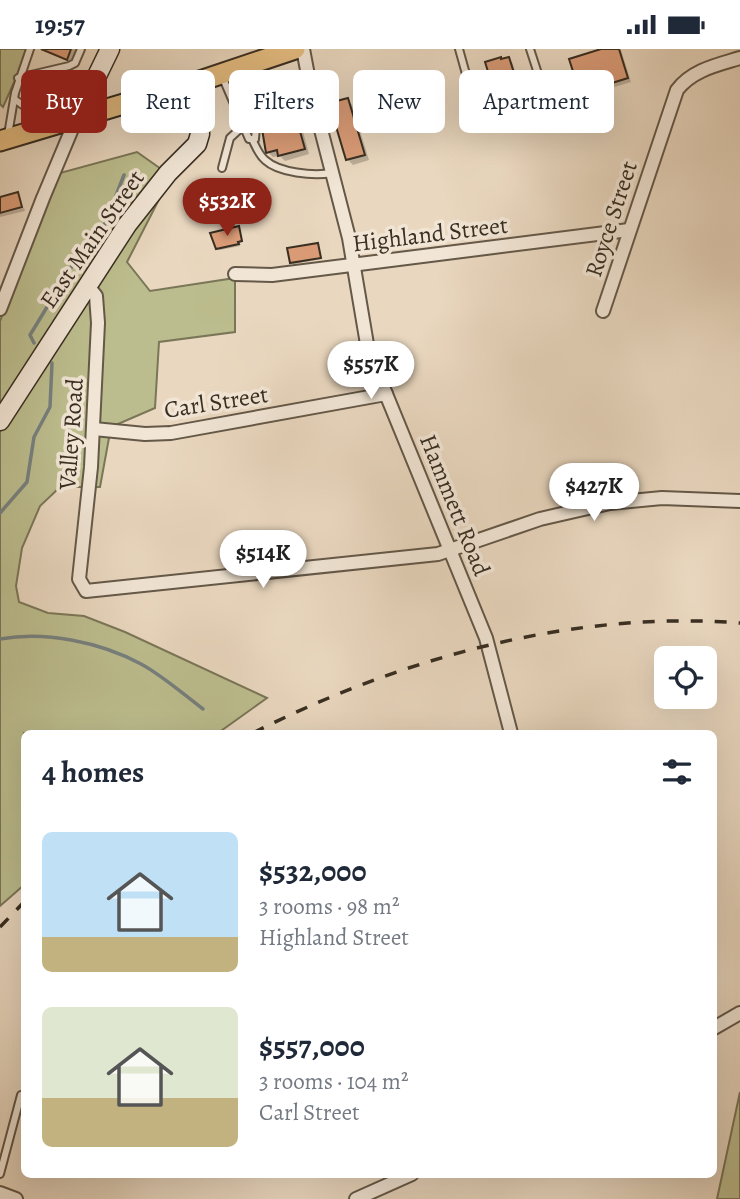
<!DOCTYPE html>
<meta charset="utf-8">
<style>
:root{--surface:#fff;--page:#f6f6f7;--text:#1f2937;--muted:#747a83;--accent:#8f2418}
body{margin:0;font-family:Alegreya,serif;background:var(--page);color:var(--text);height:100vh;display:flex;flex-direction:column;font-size:26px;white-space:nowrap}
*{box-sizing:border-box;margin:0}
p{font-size:23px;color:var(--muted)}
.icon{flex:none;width:38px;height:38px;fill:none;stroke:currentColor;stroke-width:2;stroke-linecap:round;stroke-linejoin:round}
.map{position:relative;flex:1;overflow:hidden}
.panel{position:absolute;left:21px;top:681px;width:696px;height:448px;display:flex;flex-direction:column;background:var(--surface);border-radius:10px;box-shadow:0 7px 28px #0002}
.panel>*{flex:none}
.top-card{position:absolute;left:21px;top:21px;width:698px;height:63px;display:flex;gap:14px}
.buttons{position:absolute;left:654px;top:597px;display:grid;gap:14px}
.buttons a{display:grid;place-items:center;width:63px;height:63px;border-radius:10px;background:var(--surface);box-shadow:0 7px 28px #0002;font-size:35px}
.price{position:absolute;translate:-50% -60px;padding:0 16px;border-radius:24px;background:#fff;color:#222;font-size:23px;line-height:46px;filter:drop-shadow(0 2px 4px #0008)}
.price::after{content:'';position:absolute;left:50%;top:42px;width:21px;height:16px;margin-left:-10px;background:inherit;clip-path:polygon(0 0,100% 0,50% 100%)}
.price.on{background:var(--accent);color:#fff}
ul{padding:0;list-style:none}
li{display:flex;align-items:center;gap:21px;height:175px;padding:0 21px}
li span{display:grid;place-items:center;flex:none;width:196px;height:140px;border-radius:10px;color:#555}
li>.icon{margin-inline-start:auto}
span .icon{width:84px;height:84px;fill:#fffc;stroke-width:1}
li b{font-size:30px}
h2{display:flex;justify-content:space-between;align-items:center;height:84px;padding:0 21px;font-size:30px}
.chip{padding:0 24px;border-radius:10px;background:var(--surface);box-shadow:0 7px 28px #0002;font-size:24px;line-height:63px}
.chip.on{background:var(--accent);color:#fff}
.status{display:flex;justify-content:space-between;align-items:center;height:49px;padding:0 35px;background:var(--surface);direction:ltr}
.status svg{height:19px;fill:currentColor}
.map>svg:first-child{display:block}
</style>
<div class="status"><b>19:57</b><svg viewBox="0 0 49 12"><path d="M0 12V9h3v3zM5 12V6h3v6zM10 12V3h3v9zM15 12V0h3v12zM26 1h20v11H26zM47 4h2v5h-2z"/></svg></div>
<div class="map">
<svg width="740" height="1150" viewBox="0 0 740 1150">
<rect width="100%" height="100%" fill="#e9d7bf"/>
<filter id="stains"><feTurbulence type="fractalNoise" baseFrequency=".00286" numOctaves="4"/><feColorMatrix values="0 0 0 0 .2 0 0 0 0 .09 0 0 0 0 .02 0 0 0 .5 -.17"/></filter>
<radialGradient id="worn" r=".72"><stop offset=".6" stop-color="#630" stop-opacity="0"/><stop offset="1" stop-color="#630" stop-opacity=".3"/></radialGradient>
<!-- green -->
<g fill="#bcbd8e" stroke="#7a7658" stroke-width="2">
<polygon points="0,0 29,0 3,58 0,55"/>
<polygon points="137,103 171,127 127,213 150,242 235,229 235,283 159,293 155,359 111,378 100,438 60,438 40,457 22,499 16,537 19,553 48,564 84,567 125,583 267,649 218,684 24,684 24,836 0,857 0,272 60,124"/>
<polygon points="740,1043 740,1150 717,1150"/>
</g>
<!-- shadow -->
<g fill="#0003">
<polygon points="43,0 76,0 71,13"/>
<polygon points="607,0 621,1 631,33 585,47 582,43"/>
<polygon points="508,10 512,13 522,44 509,49 506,46 500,47 496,44 502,11"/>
<polygon points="428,31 432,35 442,67 406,78 402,74"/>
<polygon points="347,51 352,56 369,111 353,116 347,110"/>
<polygon points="296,70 301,75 309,105 285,112 280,107 273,108 268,103"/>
<polygon points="24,159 25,162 0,168 0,165"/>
<polygon points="238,179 243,193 239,194 240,197 220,201 217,199"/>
<polygon points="318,196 322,210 294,215 291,213"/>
</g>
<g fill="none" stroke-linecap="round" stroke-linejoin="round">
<!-- stream -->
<g stroke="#76807f" stroke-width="3.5">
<polyline points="34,294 30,286 83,199 112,167 115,149 124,126"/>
<polyline points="0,464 27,433 34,388 50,358 52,314"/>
<path d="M0,590C46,582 100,593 141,615C163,627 183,645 203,660"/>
</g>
</g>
<!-- building -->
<g fill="#db9c77" stroke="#382e21" stroke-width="2">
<polygon points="41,0 71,0 67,11"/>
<polygon points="601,0 619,0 628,29 580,44 569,10"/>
<polygon points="501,8 501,10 509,8 519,40 504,46 502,42 495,45 485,13"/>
<polygon points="429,29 439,64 400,75 390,41"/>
<polygon points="348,49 365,106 346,111 329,54"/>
<polygon points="296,68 305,100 278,107 277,101 266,104 262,80 269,78 268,76"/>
<polygon points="18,143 22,158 0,164 0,148"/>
<polygon points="239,177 242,192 238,193 239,195 216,200 210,184"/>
<polygon points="318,194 321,209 290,214 287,199"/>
</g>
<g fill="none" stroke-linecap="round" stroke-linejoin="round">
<!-- lane casing -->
<g stroke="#645848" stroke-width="10">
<g id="lane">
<polyline points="459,0 476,61 543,40 530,0"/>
<polyline points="222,27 249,90 255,90 256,78 262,70 313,52"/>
<polyline points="18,29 69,17 75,14 81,0"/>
<polyline points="14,50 27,59 37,77"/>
<polyline points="8,86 15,44 30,0"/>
<path d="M253,92C256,98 259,106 265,111C279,124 313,127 332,124"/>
<polyline points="222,119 230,89 243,77"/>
<polyline points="0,1125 21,1046"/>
</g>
</g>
<!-- street casing -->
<g stroke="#645848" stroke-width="16">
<g id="street">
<polyline points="303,0 311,42 349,189 368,301 486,589 511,684"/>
<polyline points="235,225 272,226 629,181"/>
<polyline points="88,237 96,247 98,274 91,418 79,530 86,542 438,505 540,470 610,454 662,449 740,452"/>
<polyline points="0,260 43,149 77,68"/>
<path d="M603,262L677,41C692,21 717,16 740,9"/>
<polyline points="94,380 145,385 171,384 386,345"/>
<polyline points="714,979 740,964"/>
<polyline points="0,1144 16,1150"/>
<polyline points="356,1150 412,1125"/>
</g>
</g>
<!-- secondary casing -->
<g stroke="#382e21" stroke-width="21">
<g id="secondary">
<polyline points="77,68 110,0"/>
<polyline points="0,372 127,176 168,124 197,95 200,85 197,33"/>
</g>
</g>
<!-- primary casing -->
<g stroke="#382e21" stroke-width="23">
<polyline id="primary" points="0,92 197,33 295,0"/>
</g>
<!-- lane -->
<use href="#lane" stroke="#f1e5d5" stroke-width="6"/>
<!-- street -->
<use href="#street" stroke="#f1e5d5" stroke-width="12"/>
<!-- secondary -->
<use href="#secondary" stroke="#f1e5d5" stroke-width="18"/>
<!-- primary -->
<use href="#primary" stroke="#e4bc80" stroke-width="19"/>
<!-- rail -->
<g stroke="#382e21" stroke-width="3.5" stroke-dasharray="12 12" stroke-linecap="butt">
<path d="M253,684C401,609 573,561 740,574"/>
<polyline points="0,878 24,853"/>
</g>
</g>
<g text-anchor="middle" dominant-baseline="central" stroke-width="7" stroke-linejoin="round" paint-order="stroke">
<!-- street labels -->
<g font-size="24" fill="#382e21" stroke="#f1e5d5">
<text transform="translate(611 170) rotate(-72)">Royce Street</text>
<text transform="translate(430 185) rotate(-7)">Highland Street</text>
<text transform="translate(92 190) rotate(-55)">East Main Street</text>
<text transform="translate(216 353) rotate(-9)">Carl Street</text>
<text transform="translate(71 385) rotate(-86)">Valley Road</text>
<text transform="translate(455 456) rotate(68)">Hammett Road</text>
</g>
</g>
<rect width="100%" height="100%" filter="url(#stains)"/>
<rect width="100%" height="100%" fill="url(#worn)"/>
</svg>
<div class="buttons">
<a><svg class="icon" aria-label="locate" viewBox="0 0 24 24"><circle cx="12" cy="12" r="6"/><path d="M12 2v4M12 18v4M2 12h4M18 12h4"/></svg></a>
</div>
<b class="price on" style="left:227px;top:189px">$532K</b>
<b class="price" style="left:371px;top:352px">$557K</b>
<b class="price" style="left:594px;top:474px">$427K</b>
<b class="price" style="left:263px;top:541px">$514K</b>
<div class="top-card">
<a class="chip on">Buy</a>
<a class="chip">Rent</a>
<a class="chip">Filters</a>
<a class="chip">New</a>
<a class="chip">Apartment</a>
</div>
<section class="panel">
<h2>4 homes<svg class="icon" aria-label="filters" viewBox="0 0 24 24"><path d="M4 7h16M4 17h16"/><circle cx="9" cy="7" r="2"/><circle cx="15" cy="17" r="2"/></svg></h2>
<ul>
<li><span style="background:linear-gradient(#bfe0f5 75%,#c2b280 0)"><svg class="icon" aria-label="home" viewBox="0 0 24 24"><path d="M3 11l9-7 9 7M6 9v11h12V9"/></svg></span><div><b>$532,000</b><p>3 rooms · 98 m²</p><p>Highland Street</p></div></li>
<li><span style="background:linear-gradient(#dfe7d0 65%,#c2b280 0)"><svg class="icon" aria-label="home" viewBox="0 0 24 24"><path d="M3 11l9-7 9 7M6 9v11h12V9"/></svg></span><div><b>$557,000</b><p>3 rooms · 104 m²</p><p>Carl Street</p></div></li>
</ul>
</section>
</div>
